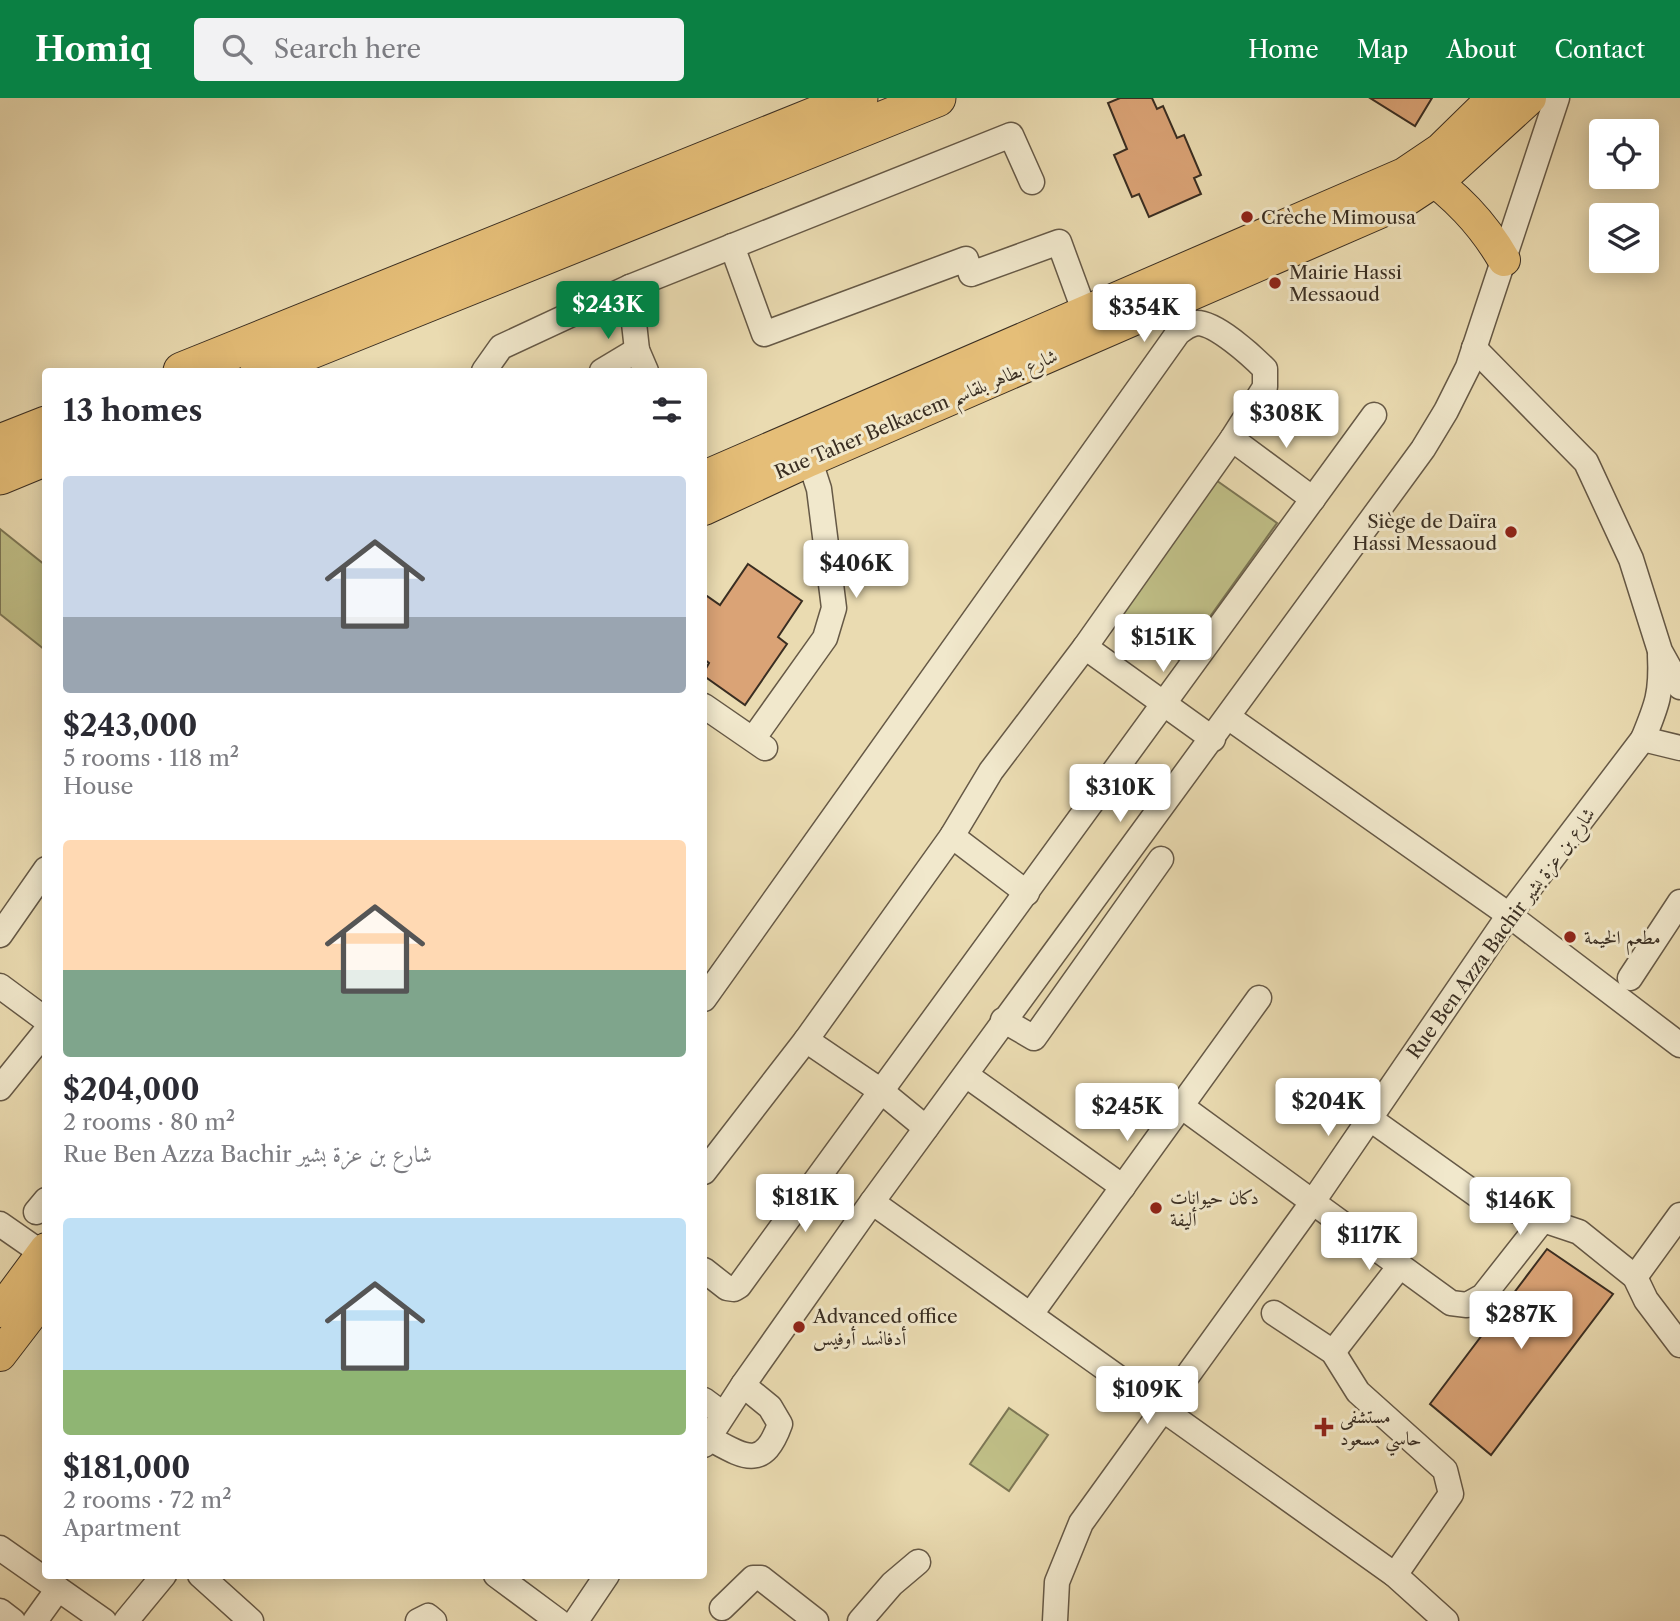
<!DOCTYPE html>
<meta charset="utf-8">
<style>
:root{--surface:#fff;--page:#f2f2f3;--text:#2b2b33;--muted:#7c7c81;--accent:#0b8043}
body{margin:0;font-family:"Libre Caslon Text",Amiri,serif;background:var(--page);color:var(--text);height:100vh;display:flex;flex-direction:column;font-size:26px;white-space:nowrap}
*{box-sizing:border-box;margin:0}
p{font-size:23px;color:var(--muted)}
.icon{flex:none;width:38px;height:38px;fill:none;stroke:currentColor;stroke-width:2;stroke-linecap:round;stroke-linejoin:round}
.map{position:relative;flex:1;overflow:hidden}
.drawer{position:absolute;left:42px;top:270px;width:665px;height:1211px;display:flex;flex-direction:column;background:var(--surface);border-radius:7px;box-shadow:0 4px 18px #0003}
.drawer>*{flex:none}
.controls{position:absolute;left:1589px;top:21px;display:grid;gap:14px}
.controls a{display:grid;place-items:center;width:70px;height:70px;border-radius:7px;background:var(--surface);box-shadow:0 4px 18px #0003;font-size:35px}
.price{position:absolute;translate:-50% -60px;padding:0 16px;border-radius:7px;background:#fff;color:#222;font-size:23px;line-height:46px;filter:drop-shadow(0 2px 4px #0008)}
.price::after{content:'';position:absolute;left:50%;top:42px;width:21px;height:16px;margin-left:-10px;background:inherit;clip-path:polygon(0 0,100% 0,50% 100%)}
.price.active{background:var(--accent);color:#fff}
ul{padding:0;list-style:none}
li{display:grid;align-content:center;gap:14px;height:371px;padding:0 21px}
li span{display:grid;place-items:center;height:217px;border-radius:7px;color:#555}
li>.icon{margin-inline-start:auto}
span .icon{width:126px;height:126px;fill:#fffc;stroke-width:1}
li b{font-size:30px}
h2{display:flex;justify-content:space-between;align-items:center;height:84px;padding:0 21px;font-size:30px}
header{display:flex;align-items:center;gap:42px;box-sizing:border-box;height:98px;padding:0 35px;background:var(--accent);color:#fff}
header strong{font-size:33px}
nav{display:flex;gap:38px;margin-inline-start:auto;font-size:24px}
.search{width:490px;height:63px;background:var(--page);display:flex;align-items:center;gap:18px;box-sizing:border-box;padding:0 24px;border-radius:7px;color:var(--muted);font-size:26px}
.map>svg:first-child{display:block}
</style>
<header>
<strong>Homiq</strong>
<div class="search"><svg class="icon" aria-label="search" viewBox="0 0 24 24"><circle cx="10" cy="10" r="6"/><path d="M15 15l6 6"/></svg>Search here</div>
<nav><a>Home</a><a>Map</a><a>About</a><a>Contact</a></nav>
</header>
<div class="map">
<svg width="1680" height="1523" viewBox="0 0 1680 1523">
<rect width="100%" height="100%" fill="#eadbb1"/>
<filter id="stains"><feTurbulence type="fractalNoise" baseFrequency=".00286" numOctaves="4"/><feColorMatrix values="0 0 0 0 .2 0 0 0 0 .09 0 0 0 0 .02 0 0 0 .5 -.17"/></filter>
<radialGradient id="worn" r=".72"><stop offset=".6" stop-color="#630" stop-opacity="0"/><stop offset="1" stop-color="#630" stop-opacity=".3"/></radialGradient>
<!-- green -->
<g fill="#bfbe86" stroke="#7c7654" stroke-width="2">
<polygon points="1213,380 1277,425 1179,562 1116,517"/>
<polygon points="0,431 45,467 45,552 0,516"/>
<polygon points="1009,1310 1048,1337 1009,1393 970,1366"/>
</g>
<!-- building -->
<g fill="#daa376" stroke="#3a2e22" stroke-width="2">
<polygon points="1120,0 1152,0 1157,11 1163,8 1177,40 1184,37 1201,77 1194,80 1201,96 1149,119 1139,96 1132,99 1114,57 1127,51 1108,5"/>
<polygon points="1370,0 1432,0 1415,28"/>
<polygon points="748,466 802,503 778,539 787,546 745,607 704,578 704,574 709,565 704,561 704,496 720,507"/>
<polygon points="1547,1151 1613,1196 1491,1357 1430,1306"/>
</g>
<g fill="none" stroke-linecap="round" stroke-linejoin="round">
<!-- minor casing -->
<g stroke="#665946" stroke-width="27">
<g id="minor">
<polyline points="732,148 764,236 966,161 971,176 1059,144 1084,212"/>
<polyline points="630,189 637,252 646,273"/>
<polyline points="1474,250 1586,364 1631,461 1660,553 1680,589"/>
<polyline points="484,273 501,249 630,189 1011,37 1032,84"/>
<polyline points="602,273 637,252"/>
<polyline points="1232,341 1313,401"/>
<polyline points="1085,549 1213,641"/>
<polyline points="704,608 765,650"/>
<polyline points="1228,619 1509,817 1680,947"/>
<polyline points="753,641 825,540 834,510 819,391 805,348"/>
<path d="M1643,641C1657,607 1662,595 1660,557"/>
<polyline points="952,738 1027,795"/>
<polyline points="0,837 46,771"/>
<polyline points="1630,880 1680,804"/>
<polyline points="0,888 46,922"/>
<path d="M704,901L1178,235C1184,230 1189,226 1197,225C1216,225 1251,257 1265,271V289L1232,341L1085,549L991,673L952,738L806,942L704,1074"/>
<polyline points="1003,922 1034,940 1161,761"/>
<polyline points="806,942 881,993 926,1030"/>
<polyline points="966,977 1123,1089"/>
<polyline points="0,990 46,933"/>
<polyline points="1181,1008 1451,1205 1467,1207 1483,1198 1542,1123"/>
<polyline points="1369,1020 1484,1102 1579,1134 1635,1179 1646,1202 1680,1247"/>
<polyline points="872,1104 1395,1477 1446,1523"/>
<polyline points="36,1114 46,1102"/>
<polyline points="0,1126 46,1158"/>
<polyline points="704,1172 727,1190 734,1191 739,1188 1374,317"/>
<polyline points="1635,1179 1680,1117"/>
<polyline points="1274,1215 1333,1254 1358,1294 1445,1372 1451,1396 1395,1477"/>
<polyline points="1031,1216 1259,900"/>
<polyline points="1333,1254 1400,1168"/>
<polyline points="704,1302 723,1316"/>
<path d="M709,1340C744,1359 763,1373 780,1326L770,1309L743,1287"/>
<polyline points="704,1347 743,1287 872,1104 1423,351 1446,313 1468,269 1557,0"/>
<polyline points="0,1450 104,1523"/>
<polyline points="200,1477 251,1523"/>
<polyline points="496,1477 558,1523"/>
<polyline points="722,1510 753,1480 761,1480 816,1523"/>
<polyline points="0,1513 13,1523"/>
<polyline points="35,1523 58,1491"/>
<polyline points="126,1523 164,1477"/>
<polyline points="418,1523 428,1518 434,1523"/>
<polyline points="576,1523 607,1477"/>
<polyline points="860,1523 892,1486 918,1464"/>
<polyline points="1055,1523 1057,1484 1081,1425 1312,1105 1509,817 1643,641 1680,650"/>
</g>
</g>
<!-- major casing -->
<g stroke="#3a2e22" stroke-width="34">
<g id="major">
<path d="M1420,72C1455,97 1482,124 1504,162"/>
<polyline points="704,379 1404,76 1441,51 1493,0"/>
<polyline points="704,411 810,362 1403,104 1450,73 1530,0"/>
<polyline points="0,1213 46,1151"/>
<polyline points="0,1257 46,1197"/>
</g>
</g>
<!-- highway casing -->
<g stroke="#3a2e22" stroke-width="39">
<g id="highway">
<polyline points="182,273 859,0"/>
<polyline points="259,273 937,0"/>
<polyline points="0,345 46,327"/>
<polyline points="0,378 46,359"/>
</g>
</g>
<!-- minor -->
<use href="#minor" stroke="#f1e8cc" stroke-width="24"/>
<!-- major -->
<use href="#major" stroke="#e5be78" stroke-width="32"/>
<!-- highway -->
<use href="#highway" stroke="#e5be78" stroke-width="37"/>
</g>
<!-- markers -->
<g fill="#8f2418" stroke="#f1e8cc" stroke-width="2.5">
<circle cx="1247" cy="119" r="7"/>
<circle cx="1275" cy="185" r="7"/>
<circle cx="1511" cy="434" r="7"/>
<circle cx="1570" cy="839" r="7"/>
<circle cx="1156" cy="1110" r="7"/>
<circle cx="799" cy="1229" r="7"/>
<path d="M1320.5 1318.5h7v7h7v7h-7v7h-7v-7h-7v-7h7z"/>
</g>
<g text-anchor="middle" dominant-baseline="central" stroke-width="6" stroke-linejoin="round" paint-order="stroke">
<!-- poi labels -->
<g font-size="19" fill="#3a2e22" stroke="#f1e8cc" text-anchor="start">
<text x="1261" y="119">Crèche Mimousa</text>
<text x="1289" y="174">Mairie Hassi<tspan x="1289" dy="22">Messaoud</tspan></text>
<text x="1497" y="423" text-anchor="end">Siège de Daïra<tspan x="1497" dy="22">Hassi Messaoud</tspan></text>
<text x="1584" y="839">مطعم الخيمة</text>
<text x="1170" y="1099">دكان حيوانات<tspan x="1170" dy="22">أليفة</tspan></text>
<text x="813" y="1218">Advanced office<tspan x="813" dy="22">أدفانسد أوفيس</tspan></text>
<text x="1340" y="1318">مستشفى<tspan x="1340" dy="22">حاسي مسعود</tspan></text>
</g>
<!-- street labels -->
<g font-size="19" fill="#3a2e22" stroke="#f1e8cc">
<text transform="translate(916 316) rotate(-23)">Rue Taher Belkacem شارع بطاهر بلقاسم</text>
<text transform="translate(1501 835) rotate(-54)">Rue Ben Azza Bachir شارع بن عزة بشير</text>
</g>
</g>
<rect width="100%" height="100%" filter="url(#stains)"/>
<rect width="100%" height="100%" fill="url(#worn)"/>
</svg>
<div class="controls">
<a><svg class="icon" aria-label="locate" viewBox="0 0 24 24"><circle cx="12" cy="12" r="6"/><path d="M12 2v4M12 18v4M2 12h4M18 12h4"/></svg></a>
<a><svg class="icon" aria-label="layers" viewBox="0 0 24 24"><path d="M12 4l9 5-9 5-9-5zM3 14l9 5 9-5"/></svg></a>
</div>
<b class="price active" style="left:608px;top:243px">$243K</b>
<b class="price" style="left:1144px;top:246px">$354K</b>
<b class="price" style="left:1286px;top:352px">$308K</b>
<b class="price" style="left:856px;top:502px">$406K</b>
<b class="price" style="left:1163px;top:576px">$151K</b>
<b class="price" style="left:1120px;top:726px">$310K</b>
<b class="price" style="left:1328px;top:1040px">$204K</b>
<b class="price" style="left:1127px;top:1045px">$245K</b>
<b class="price" style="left:805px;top:1136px">$181K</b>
<b class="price" style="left:1520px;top:1139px">$146K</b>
<b class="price" style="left:1369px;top:1174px">$117K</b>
<b class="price" style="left:1521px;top:1253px">$287K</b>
<b class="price" style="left:1147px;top:1328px">$109K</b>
<section class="drawer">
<h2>13 homes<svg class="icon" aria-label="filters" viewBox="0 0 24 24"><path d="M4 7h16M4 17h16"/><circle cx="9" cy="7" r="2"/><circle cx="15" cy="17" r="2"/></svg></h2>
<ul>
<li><span style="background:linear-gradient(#c9d6e8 65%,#9aa5b1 0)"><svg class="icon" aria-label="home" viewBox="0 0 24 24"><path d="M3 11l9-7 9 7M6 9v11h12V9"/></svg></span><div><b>$243,000</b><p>5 rooms · 118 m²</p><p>House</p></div></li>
<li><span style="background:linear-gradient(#ffd9b3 60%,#7fa58c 0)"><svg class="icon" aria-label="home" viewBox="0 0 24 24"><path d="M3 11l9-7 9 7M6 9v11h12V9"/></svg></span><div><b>$204,000</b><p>2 rooms · 80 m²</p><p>Rue Ben Azza Bachir شارع بن عزة بشير</p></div></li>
<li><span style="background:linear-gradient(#bfe0f5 70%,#8fb573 0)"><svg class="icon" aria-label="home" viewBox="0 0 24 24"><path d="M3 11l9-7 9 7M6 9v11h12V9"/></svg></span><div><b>$181,000</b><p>2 rooms · 72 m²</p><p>Apartment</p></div></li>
</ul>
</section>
</div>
